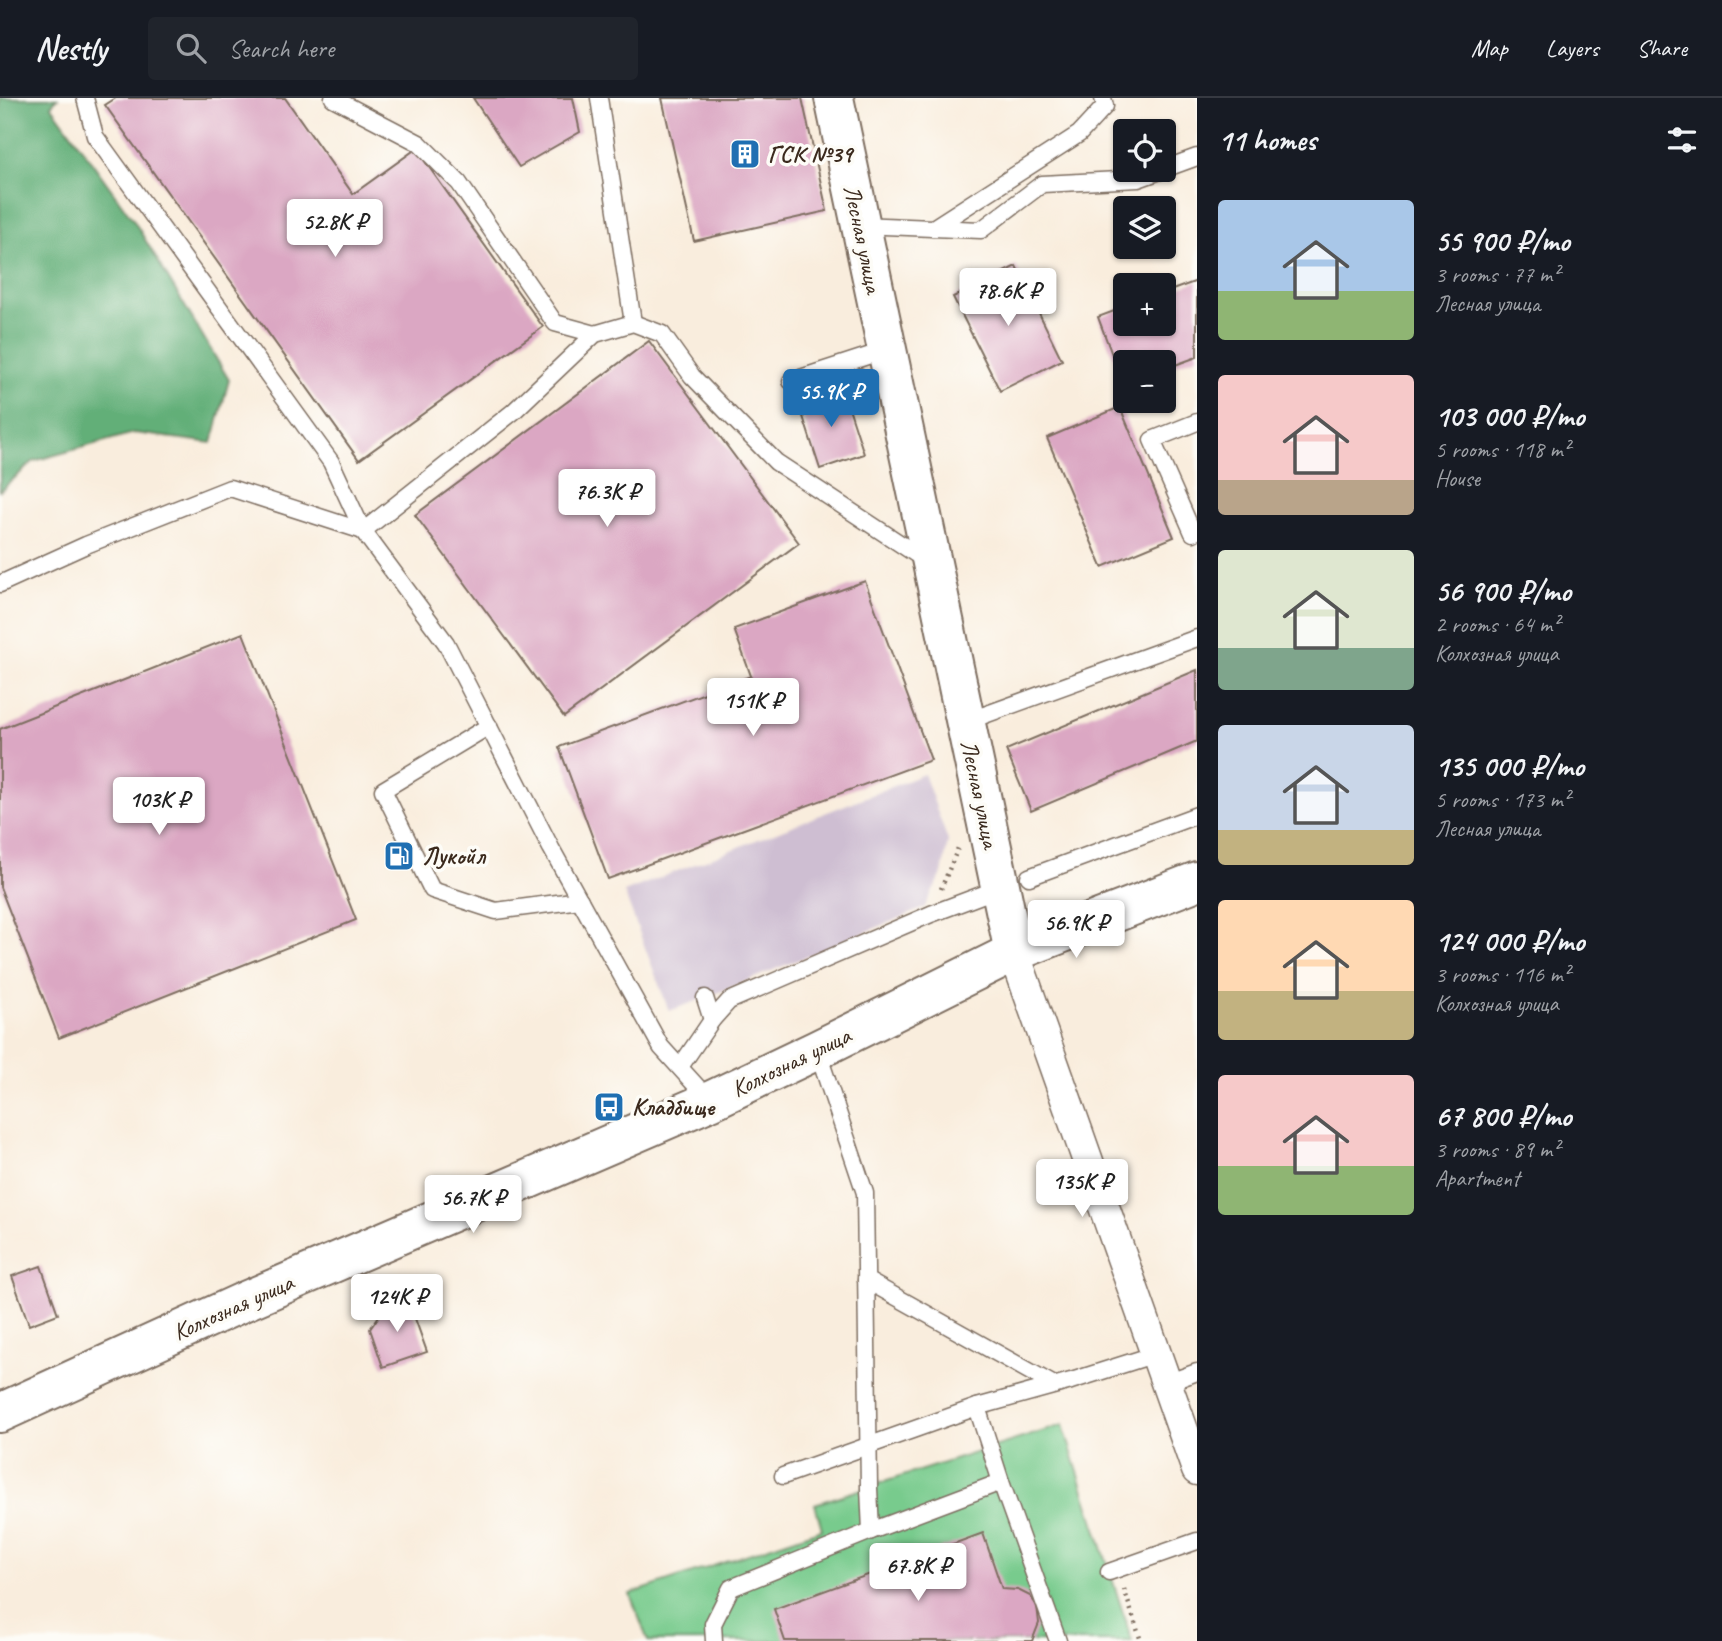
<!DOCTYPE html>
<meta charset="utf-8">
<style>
:root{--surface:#171b24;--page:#20242c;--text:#f1f3f6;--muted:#9ea1a6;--line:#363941;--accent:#1f6fb2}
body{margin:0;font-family:Caveat,sans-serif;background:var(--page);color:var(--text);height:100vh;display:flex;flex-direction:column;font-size:26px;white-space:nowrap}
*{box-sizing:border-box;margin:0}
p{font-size:23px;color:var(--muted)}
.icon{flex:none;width:38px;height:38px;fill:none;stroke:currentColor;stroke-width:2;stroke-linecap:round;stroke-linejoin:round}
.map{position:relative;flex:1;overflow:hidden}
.panel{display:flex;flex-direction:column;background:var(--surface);width:525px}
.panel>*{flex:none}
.controls{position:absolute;left:1113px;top:21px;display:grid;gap:14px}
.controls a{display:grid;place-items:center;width:63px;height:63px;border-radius:7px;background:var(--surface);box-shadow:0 2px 5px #0004;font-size:35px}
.price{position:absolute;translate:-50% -60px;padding:0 16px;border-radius:7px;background:#fff;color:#222;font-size:23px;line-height:46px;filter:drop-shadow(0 2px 4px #0008)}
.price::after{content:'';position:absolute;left:50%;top:42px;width:21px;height:16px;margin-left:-10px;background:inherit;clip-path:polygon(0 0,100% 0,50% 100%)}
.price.selected{background:var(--accent);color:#fff}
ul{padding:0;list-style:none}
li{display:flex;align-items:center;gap:21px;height:175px;padding:0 21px}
li span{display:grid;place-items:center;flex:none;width:196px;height:140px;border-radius:7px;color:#555}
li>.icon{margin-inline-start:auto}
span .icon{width:84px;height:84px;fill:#fffc;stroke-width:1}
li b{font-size:30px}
h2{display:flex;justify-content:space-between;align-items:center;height:84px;padding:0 21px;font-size:30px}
header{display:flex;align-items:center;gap:42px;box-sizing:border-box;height:98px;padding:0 35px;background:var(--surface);border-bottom:2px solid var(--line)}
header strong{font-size:33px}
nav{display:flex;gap:38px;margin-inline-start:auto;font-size:24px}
.search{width:490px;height:63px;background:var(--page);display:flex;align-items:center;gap:18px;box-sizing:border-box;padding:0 24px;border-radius:7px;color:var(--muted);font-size:26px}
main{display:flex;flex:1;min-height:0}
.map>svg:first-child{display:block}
</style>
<header>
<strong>Nestly</strong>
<div class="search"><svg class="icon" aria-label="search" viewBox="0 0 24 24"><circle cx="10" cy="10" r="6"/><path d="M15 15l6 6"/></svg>Search here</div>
<nav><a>Map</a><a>Layers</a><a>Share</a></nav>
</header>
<main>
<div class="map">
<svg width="1197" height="1543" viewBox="0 0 1197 1543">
<rect width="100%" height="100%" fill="#fdfcf7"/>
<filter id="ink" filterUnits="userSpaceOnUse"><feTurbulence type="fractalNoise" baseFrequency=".0143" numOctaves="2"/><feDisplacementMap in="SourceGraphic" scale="14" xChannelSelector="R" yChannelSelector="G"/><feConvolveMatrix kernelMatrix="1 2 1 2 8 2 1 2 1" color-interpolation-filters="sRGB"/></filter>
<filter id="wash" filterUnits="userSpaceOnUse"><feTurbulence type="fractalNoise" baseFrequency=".00686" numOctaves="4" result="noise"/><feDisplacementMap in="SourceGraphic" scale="28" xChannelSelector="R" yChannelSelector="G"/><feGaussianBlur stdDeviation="1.57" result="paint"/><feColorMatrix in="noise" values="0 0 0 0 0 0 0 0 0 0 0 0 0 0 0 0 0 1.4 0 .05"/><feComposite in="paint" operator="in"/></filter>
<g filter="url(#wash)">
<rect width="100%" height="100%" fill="#f9eddd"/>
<!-- industrial -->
<polygon fill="#cebed2" points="924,676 948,743 942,776 924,810 705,900 669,913 624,794"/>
<!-- green -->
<polygon fill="#78cb8d" stroke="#5a7a56" stroke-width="2" points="1063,1327 1132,1543 648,1543 630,1496 822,1431 815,1406"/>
<!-- forest -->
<polygon fill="#62af78" stroke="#4e6c4b" stroke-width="2" points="0,0 58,0 51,7 134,123 229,282 212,345 134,335 34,363 0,393"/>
<g id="blocks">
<!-- building -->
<g fill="#dba7c3">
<polygon points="116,0 285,0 353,96 416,51 543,229 359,362 105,7"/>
<polygon points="473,0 573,0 580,34 519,69"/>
<polygon points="662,0 802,0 827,113 694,143"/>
<polygon points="1016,168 1062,262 1000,293 953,199"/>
<polygon points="1197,183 1197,259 1164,271 1164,264 1125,264 1125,285 1123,286 1098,219 1125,209 1125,226 1164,226 1164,195"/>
<polygon points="649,243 799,445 564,619 415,417"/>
<polygon points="843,291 864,356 820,371 799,306"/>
<polygon points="1120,309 1174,439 1102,469 1047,340"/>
<polygon points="865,483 931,662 608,781 559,649 751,578 734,531"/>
<polygon points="243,535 356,822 59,940 0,789 0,631"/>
<polygon points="1197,572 1197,643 1031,713 1006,652"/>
<polygon points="41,1168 58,1216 29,1227 12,1178"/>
<polygon points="408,1201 427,1254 383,1269 370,1231 386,1208"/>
<polygon points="983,1435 1002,1491 1018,1492 1030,1498 1037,1508 1039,1525 1032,1543 785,1543 774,1511"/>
</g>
</g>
</g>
<g filter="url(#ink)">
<use href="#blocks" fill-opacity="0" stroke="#7e6e61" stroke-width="2"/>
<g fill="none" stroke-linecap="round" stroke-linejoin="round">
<!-- lane casing -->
<g stroke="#7e6e61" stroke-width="19">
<g id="lane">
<polyline points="85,0 95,38 331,364 363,433 446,545 551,750 661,949 710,1003"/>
<polyline points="333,0 419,45 459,85 555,225 595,236"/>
<polyline points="599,0 633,225"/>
<polyline points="1164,71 1197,59"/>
<polyline points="860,127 981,132 1042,86 1138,81 1163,72"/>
<polyline points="933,130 1079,36 1105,8 1103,0"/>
<polyline points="791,283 886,252"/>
<polyline points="1197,324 1152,342 1193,435 1197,433"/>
<polyline points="363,433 513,314 595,236 633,225 662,236 692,278 776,364 925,462"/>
<polyline points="0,486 86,447 230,390 363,433"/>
<polyline points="965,624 1197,540"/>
<polyline points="489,628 383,692 432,792 496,813 580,802"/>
<polyline points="1029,779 1197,717"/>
<polyline points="705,900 712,922"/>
<polyline points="817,952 865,1095 869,1390 871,1433 1001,1384 977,1309"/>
<polyline points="680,969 712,922 729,903 931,816 1000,790"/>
<polyline points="866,1182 1054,1287"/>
<polyline points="1167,1285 1197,1274"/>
<polyline points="783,1378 977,1309 1071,1283 1156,1256"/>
<polyline points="1001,1384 1058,1543"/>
<polyline points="1109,1474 1197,1443"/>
<polyline points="714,1543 713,1526 731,1490 871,1433"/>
</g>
</g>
<!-- street casing -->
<g stroke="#7e6e61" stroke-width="33">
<polyline id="street" points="1014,854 1197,1372"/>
</g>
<!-- secondary casing -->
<g stroke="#7e6e61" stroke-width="42">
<g id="secondary">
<polyline points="834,0 1014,854"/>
<polyline points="0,1315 245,1203 710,1003 817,952 1014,854 1197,783"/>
</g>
</g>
<!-- path -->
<g stroke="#7e6e61" stroke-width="4.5" stroke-dasharray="2 5" stroke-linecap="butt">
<polyline points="941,791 958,750"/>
<polyline points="1124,1491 1141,1543"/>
</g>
<!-- lane -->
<use href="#lane" stroke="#fff" stroke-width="16"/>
<!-- street -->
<use href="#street" stroke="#fff" stroke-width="30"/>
<!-- secondary -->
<use href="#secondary" stroke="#fff" stroke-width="38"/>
</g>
</g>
<!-- icons -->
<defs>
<g id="building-square" transform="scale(1.575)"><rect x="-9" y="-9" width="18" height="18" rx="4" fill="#1f6fb2" stroke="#fdfcf7"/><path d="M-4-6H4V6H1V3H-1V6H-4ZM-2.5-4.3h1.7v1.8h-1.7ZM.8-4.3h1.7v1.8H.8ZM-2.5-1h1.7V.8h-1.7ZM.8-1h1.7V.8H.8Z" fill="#fff"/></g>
<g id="fuel-square" transform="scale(1.575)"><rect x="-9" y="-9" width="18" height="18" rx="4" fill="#1f6fb2" stroke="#fdfcf7"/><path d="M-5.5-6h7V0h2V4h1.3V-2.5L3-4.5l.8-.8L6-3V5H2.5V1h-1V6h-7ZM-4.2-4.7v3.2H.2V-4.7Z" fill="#fff"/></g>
<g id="bus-square" transform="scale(1.575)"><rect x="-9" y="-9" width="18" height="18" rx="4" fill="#1f6fb2" stroke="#fdfcf7"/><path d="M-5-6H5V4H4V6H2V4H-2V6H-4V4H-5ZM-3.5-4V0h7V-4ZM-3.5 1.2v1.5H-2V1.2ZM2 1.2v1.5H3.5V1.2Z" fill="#fff"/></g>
</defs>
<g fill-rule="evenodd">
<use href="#building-square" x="745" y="56"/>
<use href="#fuel-square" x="399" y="758"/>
<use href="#bus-square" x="609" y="1009"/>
</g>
<g text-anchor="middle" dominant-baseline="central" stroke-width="7" stroke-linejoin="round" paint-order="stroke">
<!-- poi labels -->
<g font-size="24" font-weight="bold" fill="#3b2a1e" stroke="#fdfcf7" text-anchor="start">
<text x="768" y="56">ГСК №39</text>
<text x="422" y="758">Лукойл</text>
<text x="632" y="1009">Кладбище</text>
</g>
<!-- street labels -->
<g font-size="24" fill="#3b2a1e" stroke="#fdfcf7">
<text transform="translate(863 141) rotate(78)">Лесная улица</text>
<text transform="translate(980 696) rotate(78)">Лесная улица</text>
<text transform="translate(791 964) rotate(-26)">Колхозная улица</text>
<text transform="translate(233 1209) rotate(-24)">Колхозная улица</text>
</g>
</g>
</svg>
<div class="controls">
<a><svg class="icon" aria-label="locate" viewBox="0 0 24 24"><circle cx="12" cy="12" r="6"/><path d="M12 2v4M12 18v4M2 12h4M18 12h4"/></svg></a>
<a><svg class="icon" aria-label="layers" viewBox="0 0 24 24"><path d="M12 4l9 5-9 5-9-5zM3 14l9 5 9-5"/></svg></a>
<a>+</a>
<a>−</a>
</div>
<b class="price" style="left:335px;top:161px">52.8K ₽</b>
<b class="price" style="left:1008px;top:230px">78.6K ₽</b>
<b class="price selected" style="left:831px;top:331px">55.9K ₽</b>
<b class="price" style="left:607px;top:431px">76.3K ₽</b>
<b class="price" style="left:753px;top:640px">151K ₽</b>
<b class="price" style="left:159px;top:739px">103K ₽</b>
<b class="price" style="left:1076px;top:862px">56.9K ₽</b>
<b class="price" style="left:1082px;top:1121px">135K ₽</b>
<b class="price" style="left:473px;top:1137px">56.7K ₽</b>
<b class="price" style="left:397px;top:1236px">124K ₽</b>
<b class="price" style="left:918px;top:1505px">67.8K ₽</b>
</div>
<section class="panel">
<h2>11 homes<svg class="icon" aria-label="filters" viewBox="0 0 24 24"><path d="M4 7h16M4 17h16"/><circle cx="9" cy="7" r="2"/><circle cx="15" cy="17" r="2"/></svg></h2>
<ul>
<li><span style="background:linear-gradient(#a9c7e8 65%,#8fb573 0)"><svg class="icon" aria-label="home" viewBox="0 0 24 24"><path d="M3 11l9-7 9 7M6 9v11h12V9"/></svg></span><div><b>55 900 ₽/mo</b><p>3 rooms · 77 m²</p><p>Лесная улица</p></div></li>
<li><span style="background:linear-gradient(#f6c9c9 75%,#b9a48a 0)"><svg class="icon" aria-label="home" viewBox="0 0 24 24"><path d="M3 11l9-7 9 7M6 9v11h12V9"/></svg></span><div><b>103 000 ₽/mo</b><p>5 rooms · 118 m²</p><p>House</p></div></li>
<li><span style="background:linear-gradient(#dfe7d0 70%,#7fa58c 0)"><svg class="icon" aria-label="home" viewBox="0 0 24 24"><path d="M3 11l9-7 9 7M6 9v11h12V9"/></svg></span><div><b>56 900 ₽/mo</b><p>2 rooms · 64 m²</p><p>Колхозная улица</p></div></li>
<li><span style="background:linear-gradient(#c9d6e8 75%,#c2b280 0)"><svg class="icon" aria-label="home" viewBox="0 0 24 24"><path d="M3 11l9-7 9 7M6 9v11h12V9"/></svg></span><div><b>135 000 ₽/mo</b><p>5 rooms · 173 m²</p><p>Лесная улица</p></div></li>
<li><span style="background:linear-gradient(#ffd9b3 65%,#c2b280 0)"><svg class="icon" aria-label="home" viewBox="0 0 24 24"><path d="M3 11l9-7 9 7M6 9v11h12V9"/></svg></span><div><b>124 000 ₽/mo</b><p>3 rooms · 116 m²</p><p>Колхозная улица</p></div></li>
<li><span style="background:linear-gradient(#f6c9c9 65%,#8fb573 0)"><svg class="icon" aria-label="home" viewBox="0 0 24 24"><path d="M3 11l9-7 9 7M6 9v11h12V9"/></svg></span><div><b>67 800 ₽/mo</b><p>3 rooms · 89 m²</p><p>Apartment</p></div></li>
</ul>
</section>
</main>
